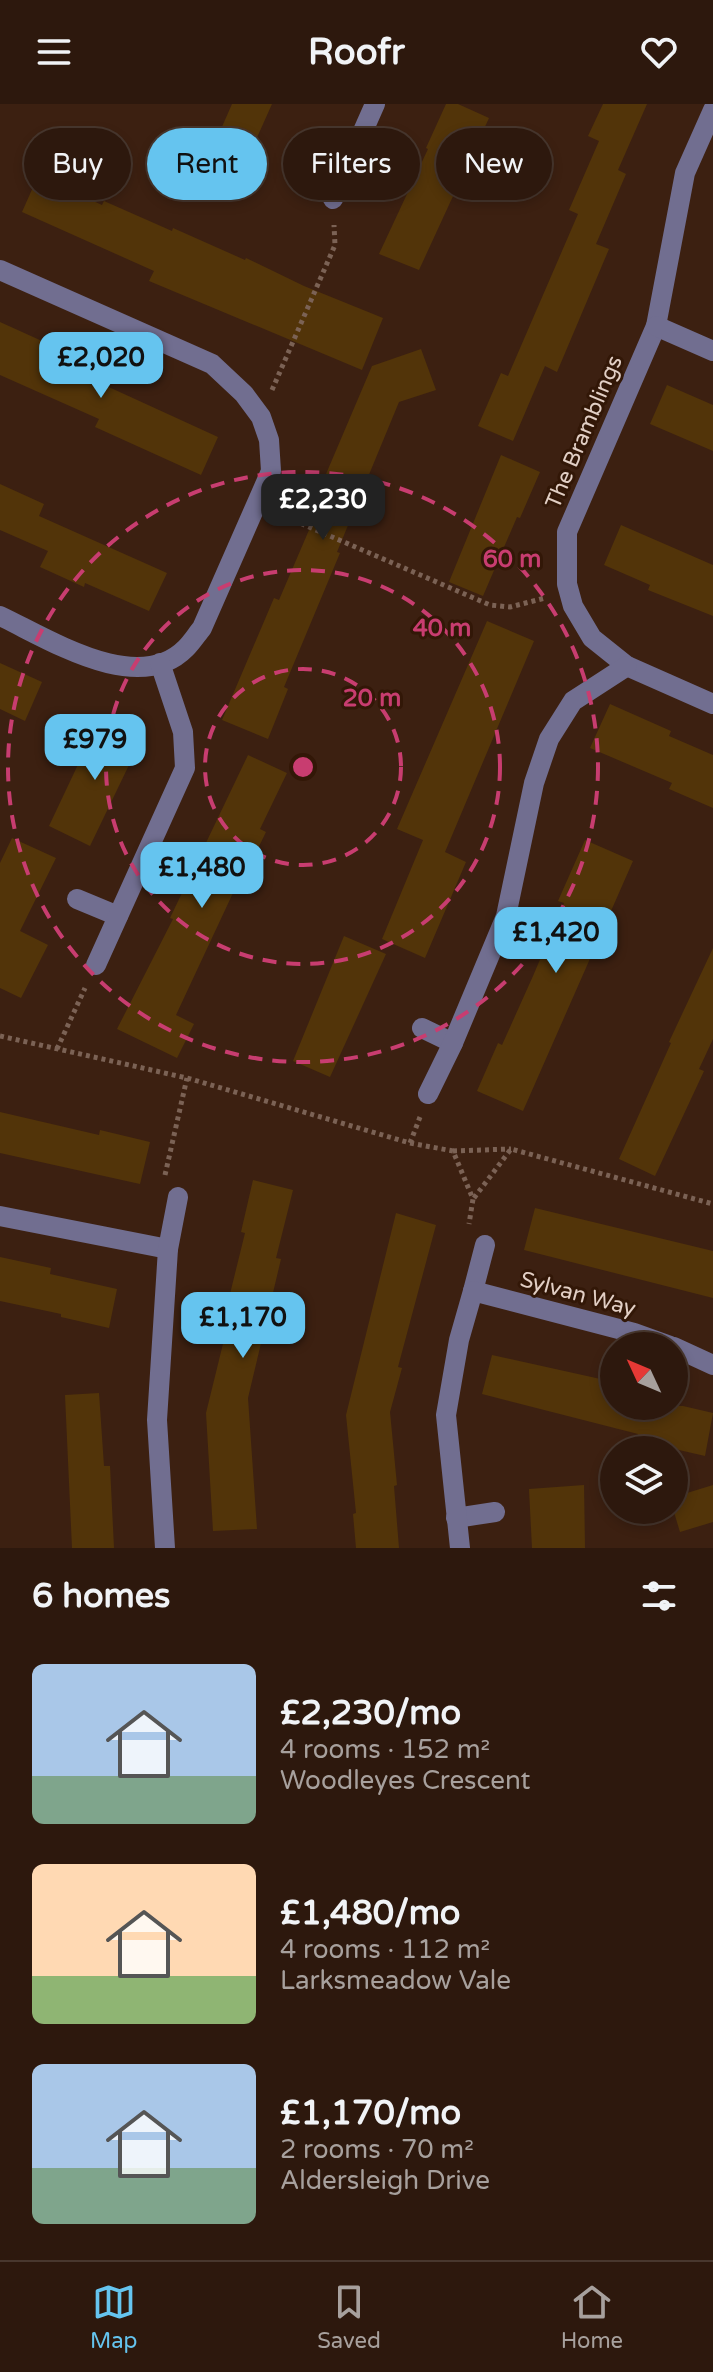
<!DOCTYPE html>
<meta charset="utf-8">
<style>
:root{--surface:#2d180d;--page:#39251b;--text:#f1f3f6;--muted:#a7a09d;--line:#48372e;--accent:#65c4ef}
body{margin:0;font-family:"Varela Round",sans-serif;background:var(--page);color:var(--text);height:100vh;display:flex;flex-direction:column;font-size:30px;white-space:nowrap}
*{box-sizing:border-box;margin:0}
p{font-size:26px;color:var(--muted)}
.icon{flex:none;width:44px;height:44px;fill:none;stroke:currentColor;stroke-width:2;stroke-linecap:round;stroke-linejoin:round}
.map{position:relative;height:1444px;overflow:hidden}
.side{display:flex;flex-direction:column;background:var(--surface);flex:1}
.side>*{flex:none}
.top-card{position:absolute;left:24px;top:24px;width:666px;height:72px;display:flex;gap:16px}
.needle{width:52px;rotate:314deg}
.tools{position:absolute;left:600px;top:1228px;display:grid;gap:16px}
.tools a{display:grid;place-items:center;width:88px;height:88px;border-radius:50%;background:var(--surface);box-shadow:0 4px 12px #0003,0 0 0 2px var(--line);font-size:40px}
.price{position:absolute;translate:-50% -68px;padding:0 18px;border-radius:16px;background:var(--accent);color:#111;font-size:26px;line-height:52px;filter:drop-shadow(0 2px 4px #0008)}
.price::after{content:'';position:absolute;left:50%;top:48px;width:24px;height:18px;margin-left:-12px;background:inherit;clip-path:polygon(0 0,100% 0,50% 100%)}
.price.current{background:#222;color:#fff}
ul{padding:0;list-style:none}
li{display:flex;align-items:center;gap:24px;height:200px;padding:0 32px}
li span{display:grid;place-items:center;flex:none;width:224px;height:160px;border-radius:12px;color:#555}
li>.icon{margin-inline-start:auto}
span .icon{width:96px;height:96px;fill:#fffc;stroke-width:1}
li b{font-size:34px}
h2{display:flex;justify-content:space-between;align-items:center;height:96px;padding:0 32px;font-size:34px}
.chip{padding:0 28px;border-radius:36px;background:var(--surface);box-shadow:0 4px 12px #0003,0 0 0 2px var(--line);font-size:28px;line-height:72px}
.chip.current{background:var(--accent);color:#111}
header{display:flex;justify-content:space-between;align-items:center;height:104px;padding:0 32px;background:var(--surface);font-size:36px;font-weight:700}
.tabs{display:flex;justify-content:space-around;align-items:center;height:112px;border-top:2px solid var(--line);background:var(--surface);font-size:22px;color:var(--muted)}
.tabs a{display:grid;justify-items:center;gap:4px}
.tabs .current{color:var(--accent)}
.map>svg:first-child{display:block}
</style>
<header><svg class="icon" aria-label="menu" viewBox="0 0 24 24"><path d="M4 6h16M4 12h16M4 18h16"/></svg>Roofr<svg class="icon" aria-label="heart" viewBox="0 0 24 24"><path d="M12 20l-8-8c-3-5 5-10 8-4 3-6 11-1 8 4z"/></svg></header>
<div class="map">
<svg width="713" height="1444" viewBox="0 0 713 1444">
<rect width="100%" height="100%" fill="#3c2011"/>
<!-- building -->
<g fill="#523409">
<polygon points="232,0 272,0 247,56 252,58 237,92 194,72 209,39 214,41"/>
<polygon points="446,0 458,0 489,14 419,166 379,150 428,45 426,44"/>
<polygon points="603,0 647,0 618,66 626,70 596,140 609,145 557,268 545,262 513,337 478,322 501,269 508,272 578,110 569,106 599,37 588,32"/>
<polygon points="38,72 102,101 104,97 172,127 173,124 245,156 246,154 304,182 383,214 362,266 149,177 154,167 22,108"/>
<polygon points="0,218 106,266 100,279 218,333 201,371 95,323 99,315 0,271"/>
<polygon points="421,245 436,286 399,298 337,448 340,449 284,583 288,585 268,635 222,616 274,494 279,496 315,412 309,410 372,262"/>
<polygon points="667,281 713,301 713,347 650,320"/>
<polygon points="501,351 540,368 520,414 517,413 483,492 449,478"/>
<polygon points="0,380 44,400 39,412 167,469 149,507 85,479 84,483 40,463 48,447 0,426"/>
<polygon points="621,421 713,461 713,512 648,486 650,481 604,461"/>
<polygon points="487,517 534,537 445,748 466,758 425,854 382,835 423,736 397,725"/>
<polygon points="0,559 42,578 25,617 0,605"/>
<polygon points="610,600 671,627 669,632 713,651 713,704 669,685 672,679 590,644"/>
<polygon points="100,614 142,634 90,742 49,722"/>
<polygon points="248,651 287,669 260,725 266,728 243,775 240,774 176,911 194,920 177,954 117,925 173,815 170,814"/>
<polygon points="12,734 56,754 20,827 48,841 21,894 0,884 0,759"/>
<polygon points="585,736 633,757 523,1007 477,987 498,939 502,941 533,872 564,799 558,797"/>
<polygon points="344,832 386,850 330,973 293,957"/>
<polygon points="713,844 713,935 699,965 704,967 655,1072 619,1055 671,939 669,938"/>
<polygon points="0,1008 99,1031 100,1026 150,1038 140,1080 0,1049"/>
<polygon points="253,1076 293,1086 276,1154 281,1155 248,1294 257,1425 213,1427 206,1309 233,1199 228,1198 245,1129 241,1128"/>
<polygon points="535,1104 713,1147 713,1194 524,1146"/>
<polygon points="396,1109 436,1121 398,1263 402,1264 390,1308 397,1381 394,1382 399,1444 356,1444 353,1410 356,1409 346,1311"/>
<polygon points="0,1153 51,1164 50,1170 117,1185 109,1224 61,1213 61,1210 0,1197"/>
<polygon points="492,1251 614,1278 614,1302 683,1302 713,1309 705,1352 636,1336 638,1330 482,1290"/>
<polygon points="99,1289 104,1362 110,1362 114,1444 72,1444 65,1291"/>
<polygon points="584,1381 585,1444 532,1444 529,1385"/>
<polygon points="713,1381 713,1418 680,1428 674,1408 674,1393"/>
</g>
<g fill="none" stroke-linecap="round" stroke-linejoin="round">
<!-- path -->
<g stroke="#7b6255" stroke-width="5" stroke-dasharray="4 4" stroke-linecap="butt">
<polyline points="272,286 335,141 334,121"/>
<polyline points="279,410 490,501 510,503 545,494"/>
<polyline points="0,932 187,974 410,1039 453,1047 473,1095 469,1120"/>
<polyline points="57,945 85,884"/>
<polyline points="410,1039 420,1013"/>
<polyline points="453,1047 511,1045"/>
<polyline points="165,1071 187,974"/>
<polyline points="474,1094 511,1045 713,1100"/>
</g>
<!-- minor -->
<g stroke="#716e90" stroke-width="20">
<polyline points="713,6 685,69 656,222 567,428 567,480 573,502 592,534 627,562 713,600"/>
<polyline points="315,40 350,56"/>
<polyline points="333,95 375,0"/>
<path d="M0,166L212,260L244,290L261,313L269,336L271,367L202,524C197,530 192,538 186,544C138,593 49,535 0,512"/>
<polyline points="656,222 713,247"/>
<polyline points="77,795 118,812"/>
<polyline points="96,861 185,664 183,628 160,559"/>
<polyline points="422,924 453,939"/>
<polyline points="428,990 453,939 506,812 534,679 549,635 573,597 627,562"/>
<polyline points="0,1112 168,1145"/>
<polyline points="473,1187 485,1141"/>
<polyline points="674,1243 713,1261"/>
<polyline points="456,1414 495,1408"/>
<polyline points="165,1444 157,1316 168,1145 178,1093"/>
<polyline points="460,1444 446,1311 459,1236 473,1187 634,1229 670,1242"/>
</g>
</g>
<!-- distance rings -->
<g fill="none" stroke="#c83d70" stroke-width="4" stroke-dasharray="14 10">
<circle cx="303" cy="663" r="98"/>
<circle cx="303" cy="663" r="197"/>
<circle cx="303" cy="663" r="295"/>
</g>
<g text-anchor="middle" dominant-baseline="central" stroke-width="6" stroke-linejoin="round" paint-order="stroke">
<!-- street labels -->
<g font-size="22" fill="#e2cfc5" stroke="#321707">
<text transform="translate(584 328) rotate(-67)">The Bramblings</text>
<text transform="translate(578 1190) rotate(15)">Sylvan Way</text>
</g>
</g>
<circle cx="303" cy="663" r="12" fill="#c83d70" stroke="#321707" stroke-width="4"/>
<g font-size="24" text-anchor="middle" font-weight="bold" fill="#c83d70" stroke="#321707" stroke-width="6" stroke-linejoin="round" paint-order="stroke">
<text x="512" y="463">60 m</text>
<text x="442" y="532">40 m</text>
<text x="372" y="602">20 m</text>
</g>
</svg>
<div class="tools">
<a><svg class="needle" viewBox="-14 -14 28 28"><path d="M0-13l5 13h-10z" fill="#e53935"/><path d="M0 13l5-13h-10z" fill="#a7a09d"/></svg></a>
<a><svg class="icon" aria-label="layers" viewBox="0 0 24 24"><path d="M12 4l9 5-9 5-9-5zM3 14l9 5 9-5"/></svg></a>
</div>
<b class="price" style="left:101px;top:296px">£2,020</b>
<b class="price current" style="left:323px;top:438px">£2,230</b>
<b class="price" style="left:95px;top:678px">£979</b>
<b class="price" style="left:202px;top:806px">£1,480</b>
<b class="price" style="left:556px;top:871px">£1,420</b>
<b class="price" style="left:243px;top:1256px">£1,170</b>
<div class="top-card">
<a class="chip">Buy</a>
<a class="chip current">Rent</a>
<a class="chip">Filters</a>
<a class="chip">New</a>
</div>
</div>
<section class="side">
<h2>6 homes<svg class="icon" aria-label="filters" viewBox="0 0 24 24"><path d="M4 7h16M4 17h16"/><circle cx="9" cy="7" r="2"/><circle cx="15" cy="17" r="2"/></svg></h2>
<ul>
<li><span style="background:linear-gradient(#a9c7e8 70%,#7fa58c 0)"><svg class="icon" aria-label="home" viewBox="0 0 24 24"><path d="M3 11l9-7 9 7M6 9v11h12V9"/></svg></span><div><b>£2,230/mo</b><p>4 rooms · 152 m²</p><p>Woodleyes Crescent</p></div></li>
<li><span style="background:linear-gradient(#ffd9b3 70%,#8fb573 0)"><svg class="icon" aria-label="home" viewBox="0 0 24 24"><path d="M3 11l9-7 9 7M6 9v11h12V9"/></svg></span><div><b>£1,480/mo</b><p>4 rooms · 112 m²</p><p>Larksmeadow Vale</p></div></li>
<li><span style="background:linear-gradient(#a9c7e8 65%,#7fa58c 0)"><svg class="icon" aria-label="home" viewBox="0 0 24 24"><path d="M3 11l9-7 9 7M6 9v11h12V9"/></svg></span><div><b>£1,170/mo</b><p>2 rooms · 70 m²</p><p>Aldersleigh Drive</p></div></li>
</ul>
</section>
<nav class="tabs">
<a class="current"><svg class="icon" aria-label="map" viewBox="0 0 24 24"><path d="M3 6l6-2 6 2 6-2v14l-6 2-6-2-6 2zM9 4v14M15 6v14"/></svg>Map</a>
<a><svg class="icon" aria-label="saved" viewBox="0 0 24 24"><path d="M7 4h10v16l-5-4-5 4z"/></svg>Saved</a>
<a><svg class="icon" aria-label="home" viewBox="0 0 24 24"><path d="M3 11l9-7 9 7M6 9v11h12V9"/></svg>Home</a>
</nav>
